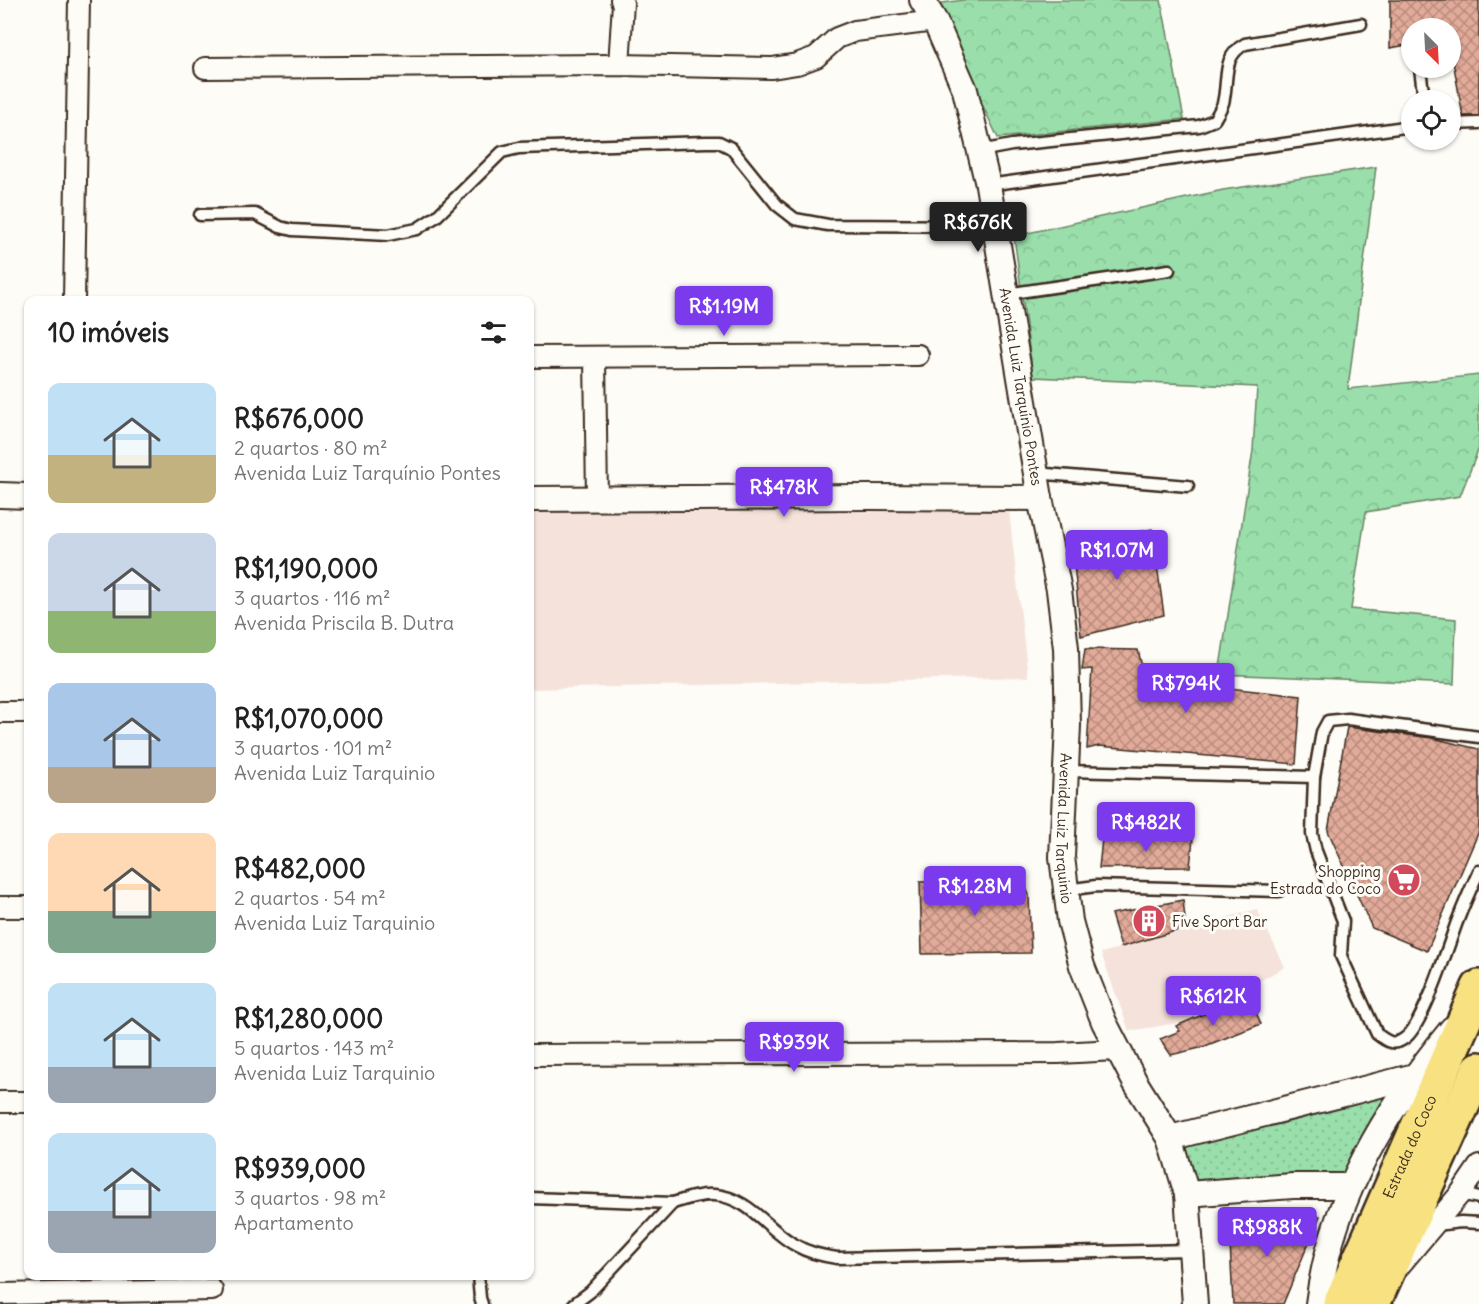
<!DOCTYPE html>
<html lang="pt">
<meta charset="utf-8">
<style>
:root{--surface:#fff;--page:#f6f6f6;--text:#222;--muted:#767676;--accent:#7c3aed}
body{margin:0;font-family:Delius,sans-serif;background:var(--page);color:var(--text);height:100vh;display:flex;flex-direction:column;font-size:22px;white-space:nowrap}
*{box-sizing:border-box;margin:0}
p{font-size:20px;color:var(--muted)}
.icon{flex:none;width:33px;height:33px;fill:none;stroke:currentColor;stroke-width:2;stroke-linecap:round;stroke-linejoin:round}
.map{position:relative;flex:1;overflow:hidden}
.details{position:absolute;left:24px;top:296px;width:510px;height:984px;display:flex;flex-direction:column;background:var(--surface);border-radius:12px;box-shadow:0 2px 4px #0004}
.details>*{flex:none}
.needle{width:39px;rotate:156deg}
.tools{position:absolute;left:1401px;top:18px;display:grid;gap:12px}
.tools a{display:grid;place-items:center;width:60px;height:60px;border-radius:50%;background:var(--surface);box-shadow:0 2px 4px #0004;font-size:30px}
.price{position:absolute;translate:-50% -51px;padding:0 14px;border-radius:6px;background:var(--accent);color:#fff;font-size:20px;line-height:39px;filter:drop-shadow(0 2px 3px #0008)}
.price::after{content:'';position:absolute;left:50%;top:36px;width:18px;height:14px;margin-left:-9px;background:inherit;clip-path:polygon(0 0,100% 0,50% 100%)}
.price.active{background:#222;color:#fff}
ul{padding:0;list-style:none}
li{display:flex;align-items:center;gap:18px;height:150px;padding:0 24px}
li span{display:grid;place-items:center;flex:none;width:168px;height:120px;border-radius:12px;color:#555}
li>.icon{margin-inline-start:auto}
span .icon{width:72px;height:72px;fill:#fffc;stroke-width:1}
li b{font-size:26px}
h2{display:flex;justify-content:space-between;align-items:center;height:72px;padding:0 24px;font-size:26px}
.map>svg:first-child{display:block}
</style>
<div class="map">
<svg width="1479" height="1304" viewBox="0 0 1479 1304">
<defs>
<pattern id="grass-dots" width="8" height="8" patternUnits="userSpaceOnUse" patternTransform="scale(1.5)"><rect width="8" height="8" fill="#99deab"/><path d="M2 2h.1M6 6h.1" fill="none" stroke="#85bf93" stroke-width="1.8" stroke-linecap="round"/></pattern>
<pattern id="forest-crowns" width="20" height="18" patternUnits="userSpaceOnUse" patternTransform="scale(1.5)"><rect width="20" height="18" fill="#99deab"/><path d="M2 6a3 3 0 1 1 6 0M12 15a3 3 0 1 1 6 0" fill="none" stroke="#85bf93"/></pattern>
<pattern id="building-cross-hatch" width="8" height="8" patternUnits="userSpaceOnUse" patternTransform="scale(1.5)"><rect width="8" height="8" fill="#e1aa99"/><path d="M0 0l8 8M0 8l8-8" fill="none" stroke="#b88b7c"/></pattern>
</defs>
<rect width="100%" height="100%" fill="#fdfcf7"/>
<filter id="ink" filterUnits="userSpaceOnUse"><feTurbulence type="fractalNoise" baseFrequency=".0167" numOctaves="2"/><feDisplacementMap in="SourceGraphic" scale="12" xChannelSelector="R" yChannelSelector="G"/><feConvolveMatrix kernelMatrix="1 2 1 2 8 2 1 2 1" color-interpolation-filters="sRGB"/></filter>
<g filter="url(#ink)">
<!-- built -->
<g fill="#f5e3db">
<polygon points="1009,511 1028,677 530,689 530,513"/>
<polygon points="1257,909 1285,967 1185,1022 1129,1031 1101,953"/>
</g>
<!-- grass -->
<polygon fill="url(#grass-dots)" stroke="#6a8464" stroke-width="1.5" points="1378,1092 1386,1103 1351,1164 1343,1174 1191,1185 1180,1141"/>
<!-- forest -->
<g fill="url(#forest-crowns)" stroke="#6a8464" stroke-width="1.5">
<polygon points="963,0 1161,0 1184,119 998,138 935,4"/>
<polygon points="1376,167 1348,389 1479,375 1479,448 1460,496 1366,512 1351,609 1456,619 1454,684 1219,674 1253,450 1257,387 1033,377 1014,236 1223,190"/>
</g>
<!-- building -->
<g fill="url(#building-cross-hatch)" stroke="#3b2a1e" stroke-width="1.5">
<polygon points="1390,0 1479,0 1479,116 1463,116 1450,45 1450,28 1412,28 1412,44 1390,48"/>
<polygon points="1152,529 1164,615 1081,636 1072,543"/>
<polygon points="1085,649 1138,650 1145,679 1301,696 1296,764 1099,746 1087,749 1092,669 1082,670"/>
<polygon points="1347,727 1432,738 1479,749 1479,831 1427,951 1372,928 1328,831"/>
<polygon points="1102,839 1193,839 1190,867 1099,868"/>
<polygon points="1023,880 1029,895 1031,953 922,954 920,882"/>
<polygon points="1183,900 1186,928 1121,947 1111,914"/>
<polygon points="1249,995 1261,1024 1200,1048 1171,1055 1160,1039 1180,1031 1176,1026"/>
<polygon points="1320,1216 1283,1304 1233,1304 1229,1223"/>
</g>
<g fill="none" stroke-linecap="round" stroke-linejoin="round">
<!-- service casing -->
<g stroke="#3b2a1e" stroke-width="15">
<g id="service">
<polyline points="1420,68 1424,100"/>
<polyline points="1450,124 1479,123"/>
<path d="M980,151L1012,145L1199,126L1214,120C1217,115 1221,109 1223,103C1229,80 1221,57 1245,44L1361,24"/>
<polyline points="988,185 1412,126"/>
<polyline points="200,215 255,214 280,227 292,230 388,235 417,229 437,216 502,152 519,148 706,142 719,142 731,148 777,205 795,219 828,225 995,226"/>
<polyline points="1006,294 1169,270"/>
<polyline points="1035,473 1188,486"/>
<path d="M1479,737L1348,719L1328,721L1322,732L1314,777L1312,834L1316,851L1343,921L1341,956L1377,1034C1386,1041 1394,1047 1405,1038C1423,1026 1448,946 1457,922C1464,904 1471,888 1479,871"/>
<polyline points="1066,771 1314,777"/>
<polyline points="1066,890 1096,886 1279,891"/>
<polyline points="1460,1194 1479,1198"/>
<path d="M530,1198L673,1203C686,1199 700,1194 714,1195C750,1197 769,1232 797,1246C809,1253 823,1256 837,1258L1190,1250"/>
<polyline points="1436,1225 1461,1222 1479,1223"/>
<polyline points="478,1275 480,1298 482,1304"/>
<polyline points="574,1304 590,1292 673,1203"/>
</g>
</g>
<!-- minor casing -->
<g stroke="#3b2a1e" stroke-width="24">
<g id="minor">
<polyline points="619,65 623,3 621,0"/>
<polyline points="205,68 619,65 772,68 797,64 816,57 837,38 855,31 935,21"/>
<polyline points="74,300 79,0"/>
<polyline points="530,357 918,355"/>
<polyline points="595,357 597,499"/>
<polyline points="0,712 28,712"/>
<polyline points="0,907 28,907"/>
<polyline points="530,1055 1058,1053 1117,1050"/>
<polyline points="0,1102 28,1102"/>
<polyline points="1400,1265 1460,1194 1479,1166"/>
<polyline points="0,1294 212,1290"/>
</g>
</g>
<!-- tertiary casing -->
<g stroke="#3b2a1e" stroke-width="28">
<g id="tertiary">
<path id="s1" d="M922,0L935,21L965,90L988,185L1040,498L1059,590L1066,648L1068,725L1062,857L1070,921L1082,966L1104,1022L1135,1082L1170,1138L1187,1194L1195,1304"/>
<polyline points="0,495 28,496"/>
<polyline points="530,499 869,497 1040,498"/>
<polyline points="1170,1138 1415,1076"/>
<polyline points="1187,1194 1293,1186 1350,1186"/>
<path d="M1318,1304C1331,1199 1386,1109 1452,1029"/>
</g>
</g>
<!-- trunk casing -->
<g stroke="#3b2a1e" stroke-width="38">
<g id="trunk">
<path id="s2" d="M1340,1304L1479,987"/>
<polyline points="1373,1304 1479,1069"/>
</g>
</g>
<!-- service -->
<use href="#service" stroke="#fdfcf7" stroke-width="10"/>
<!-- minor -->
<use href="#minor" stroke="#fdfcf7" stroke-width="20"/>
<!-- tertiary -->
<use href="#tertiary" stroke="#fdfcf7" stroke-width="24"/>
<!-- trunk -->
<use href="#trunk" stroke="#f8e181" stroke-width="33"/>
</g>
</g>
<!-- icons -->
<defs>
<g id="supermarket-disc" transform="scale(1.725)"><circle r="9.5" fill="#d1495b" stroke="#fdfcf7"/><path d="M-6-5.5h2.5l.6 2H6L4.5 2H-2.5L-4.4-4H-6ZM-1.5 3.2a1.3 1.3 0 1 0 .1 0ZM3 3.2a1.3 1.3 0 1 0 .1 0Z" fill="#fff"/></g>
<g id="building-disc" transform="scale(1.725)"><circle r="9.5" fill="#d1495b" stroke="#fdfcf7"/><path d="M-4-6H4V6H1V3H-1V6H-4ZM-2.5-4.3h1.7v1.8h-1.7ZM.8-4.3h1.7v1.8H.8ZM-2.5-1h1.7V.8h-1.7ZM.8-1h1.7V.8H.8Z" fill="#fff"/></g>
</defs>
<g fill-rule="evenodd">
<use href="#supermarket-disc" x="1404" y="880"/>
<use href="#building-disc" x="1149" y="921"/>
</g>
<g text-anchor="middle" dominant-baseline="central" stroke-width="6" stroke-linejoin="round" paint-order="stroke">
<!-- street labels -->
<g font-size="15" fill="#3b2a1e" stroke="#fdfcf7">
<text stroke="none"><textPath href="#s1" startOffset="402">Avenida Luiz Tarquínio Pontes</textPath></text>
<text stroke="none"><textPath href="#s1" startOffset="848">Avenida Luiz Tarquinio</textPath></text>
<text stroke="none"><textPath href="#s2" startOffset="172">Estrada do Coco</textPath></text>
</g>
<!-- poi labels -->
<g font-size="15" fill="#3b2a1e" stroke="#fdfcf7" text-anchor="end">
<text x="1381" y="871">Shopping<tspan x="1381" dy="17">Estrada do Coco</tspan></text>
<text x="1172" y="921" text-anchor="start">Five Sport Bar</text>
</g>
</g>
</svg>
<div class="tools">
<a><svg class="needle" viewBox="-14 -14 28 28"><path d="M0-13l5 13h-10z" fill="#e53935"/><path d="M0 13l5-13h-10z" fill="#767676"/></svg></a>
<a><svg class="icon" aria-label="locate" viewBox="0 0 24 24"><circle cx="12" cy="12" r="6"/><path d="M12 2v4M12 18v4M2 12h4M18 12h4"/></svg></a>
</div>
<b class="price active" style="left:978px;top:253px">R$676K</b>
<b class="price" style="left:724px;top:337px">R$1.19M</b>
<b class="price" style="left:784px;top:518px">R$478K</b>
<b class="price" style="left:1117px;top:581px">R$1.07M</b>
<b class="price" style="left:1186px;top:714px">R$794K</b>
<b class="price" style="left:1146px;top:853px">R$482K</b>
<b class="price" style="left:975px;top:917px">R$1.28M</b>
<b class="price" style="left:1213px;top:1027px">R$612K</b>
<b class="price" style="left:794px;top:1073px">R$939K</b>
<b class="price" style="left:1267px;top:1258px">R$988K</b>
<section class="details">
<h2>10 imóveis<svg class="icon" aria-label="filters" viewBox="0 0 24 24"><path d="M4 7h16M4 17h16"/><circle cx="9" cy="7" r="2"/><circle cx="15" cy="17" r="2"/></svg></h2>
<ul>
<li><span style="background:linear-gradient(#bfe0f5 60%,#c2b280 0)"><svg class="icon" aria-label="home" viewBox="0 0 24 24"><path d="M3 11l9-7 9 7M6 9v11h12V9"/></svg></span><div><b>R$676,000</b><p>2 quartos · 80 m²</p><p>Avenida Luiz Tarquínio Pontes</p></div></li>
<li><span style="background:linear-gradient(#c9d6e8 65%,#8fb573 0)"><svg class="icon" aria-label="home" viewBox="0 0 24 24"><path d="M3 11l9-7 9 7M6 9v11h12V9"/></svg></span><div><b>R$1,190,000</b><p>3 quartos · 116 m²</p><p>Avenida Priscila B. Dutra</p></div></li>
<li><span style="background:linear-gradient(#a9c7e8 70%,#b9a48a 0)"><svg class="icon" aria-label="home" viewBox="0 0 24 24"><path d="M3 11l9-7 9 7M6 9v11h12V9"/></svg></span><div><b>R$1,070,000</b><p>3 quartos · 101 m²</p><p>Avenida Luiz Tarquinio</p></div></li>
<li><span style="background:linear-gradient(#ffd9b3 65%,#7fa58c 0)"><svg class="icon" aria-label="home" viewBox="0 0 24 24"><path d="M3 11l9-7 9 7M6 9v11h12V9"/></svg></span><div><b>R$482,000</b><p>2 quartos · 54 m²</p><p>Avenida Luiz Tarquinio</p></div></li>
<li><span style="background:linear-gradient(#bfe0f5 70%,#9aa5b1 0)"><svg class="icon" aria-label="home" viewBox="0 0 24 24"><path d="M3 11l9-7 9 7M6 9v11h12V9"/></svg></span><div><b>R$1,280,000</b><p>5 quartos · 143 m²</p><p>Avenida Luiz Tarquinio</p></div></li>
<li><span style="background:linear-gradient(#bfe0f5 65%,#9aa5b1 0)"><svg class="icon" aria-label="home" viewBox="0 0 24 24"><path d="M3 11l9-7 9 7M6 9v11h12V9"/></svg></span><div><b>R$939,000</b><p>3 quartos · 98 m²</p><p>Apartamento</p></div></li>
</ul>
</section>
</div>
